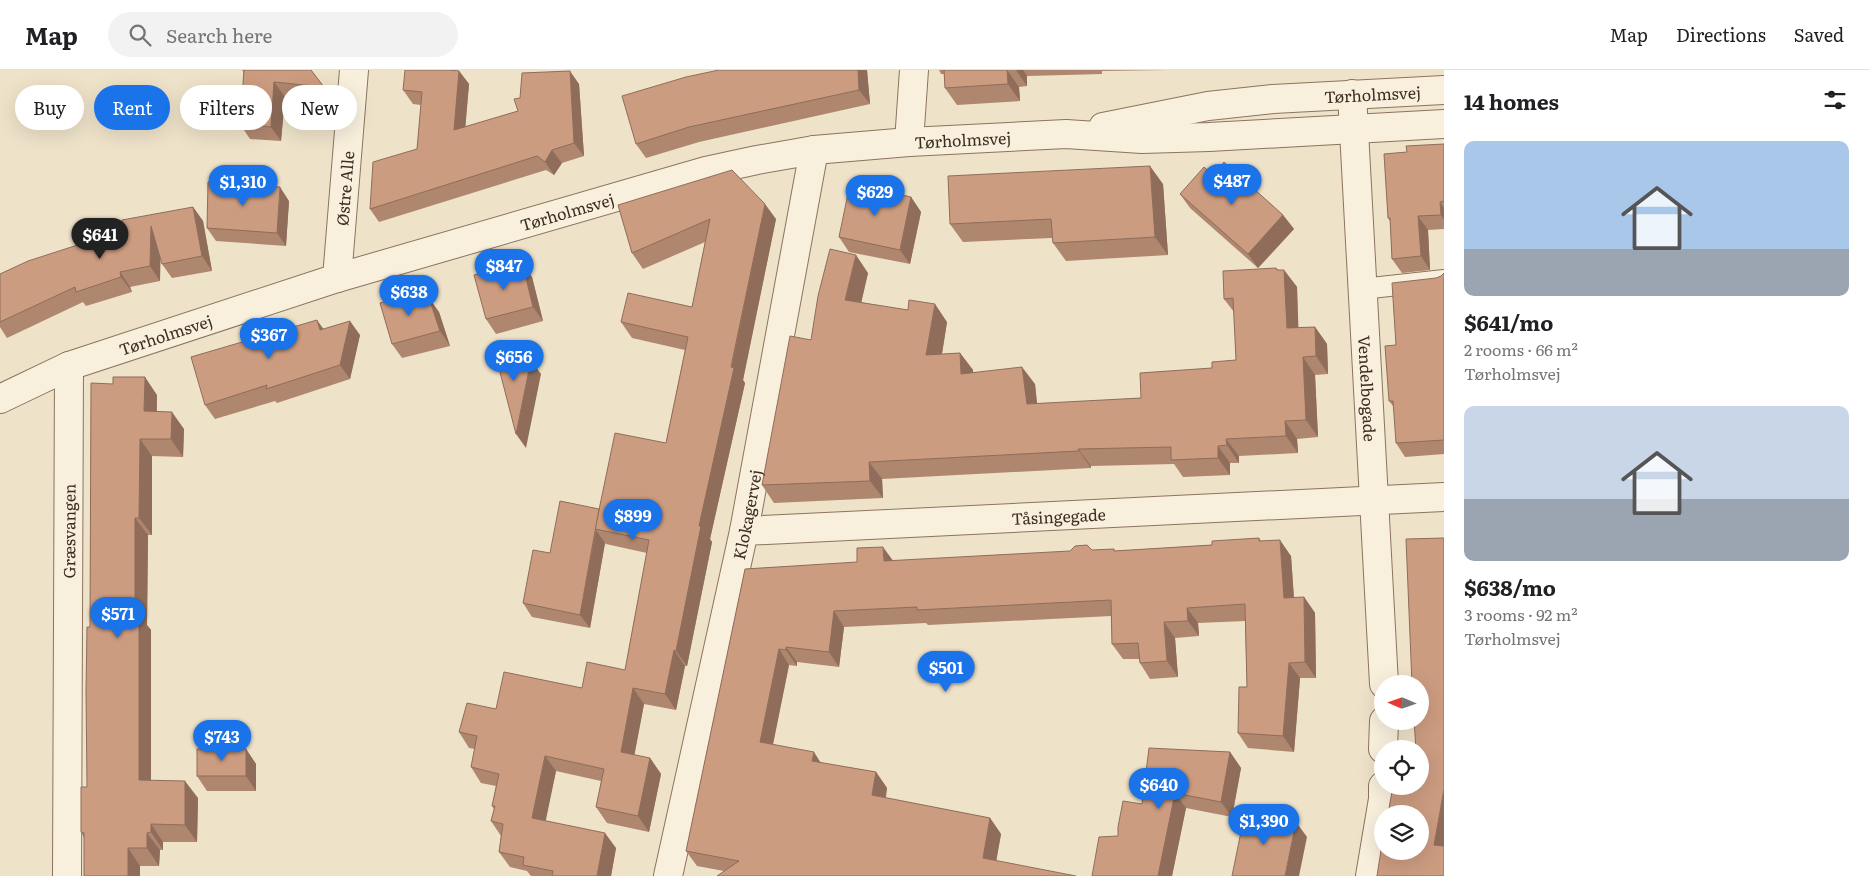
<!DOCTYPE html>
<meta charset="utf-8">
<style>
:root{--surface:#fff;--page:#f2f2f2;--text:#202124;--muted:#757577;--line:#e0e0e0;--accent:#1a73e8}
body{margin:0;font-family:Literata,serif;background:var(--page);color:var(--text);height:100vh;display:flex;flex-direction:column;font-size:19px;white-space:nowrap}
*{box-sizing:border-box;margin:0}
p{font-size:16px;color:var(--muted)}
.icon{flex:none;width:28px;height:28px;fill:none;stroke:currentColor;stroke-width:2;stroke-linecap:round;stroke-linejoin:round}
.map{position:relative;flex:1;overflow:hidden}
.side{display:flex;flex-direction:column;background:var(--surface);width:425px}
.side>*{flex:none}
.banner{position:absolute;left:15px;top:15px;width:475px;height:45px;display:flex;gap:10px}
.needle{width:32px;rotate:272deg}
.fabs{position:absolute;left:1374px;top:605px;display:grid;gap:10px}
.fabs a{display:grid;place-items:center;width:55px;height:55px;border-radius:50%;background:var(--surface);box-shadow:0 5px 20px #0002;font-size:25px}
.price{position:absolute;translate:-50% -42px;padding:0 11px;border-radius:18px;background:var(--accent);color:#fff;font-size:16px;line-height:32px;filter:drop-shadow(0 1px 2px #0008)}
.price::after{content:'';position:absolute;left:50%;top:30px;width:15px;height:11px;margin-left:-8px;background:inherit;clip-path:polygon(0 0,100% 0,50% 100%)}
.price.selected{background:#222;color:#fff}
ul{padding:0;list-style:none}
li{display:grid;align-content:center;gap:10px;height:265px;padding:0 20px}
li span{display:grid;place-items:center;height:155px;border-radius:10px;color:#555}
li>.icon{margin-inline-start:auto}
span .icon{width:90px;height:90px;fill:#fffc;stroke-width:1}
li b{font-size:21px}
h2{display:flex;justify-content:space-between;align-items:center;height:60px;padding:0 20px;font-size:21px}
.pill{padding:0 18px;border-radius:22px;background:var(--surface);box-shadow:0 5px 20px #0002;font-size:18px;line-height:45px}
.pill.selected{background:var(--accent);color:#fff}
header{display:flex;align-items:center;gap:30px;box-sizing:border-box;height:70px;padding:0 25px;background:var(--surface);border-bottom:1px solid var(--line)}
header strong{font-size:24px}
nav{display:flex;gap:28px;margin-inline-start:auto;font-size:18px}
.search{width:350px;height:45px;background:var(--page);display:flex;align-items:center;gap:12px;box-sizing:border-box;padding:0 18px;border-radius:28px;color:var(--muted);font-size:19px}
main{display:flex;flex:1;min-height:0}
.map>svg:first-child{display:block}
</style>
<header>
<strong>Map</strong>
<div class="search"><svg class="icon" aria-label="search" viewBox="0 0 24 24"><circle cx="10" cy="10" r="6"/><path d="M15 15l6 6"/></svg>Search here</div>
<nav><a>Map</a><a>Directions</a><a>Saved</a></nav>
</header>
<main>
<div class="map">
<svg width="1444" height="806" viewBox="0 0 1444 806">
<rect width="100%" height="100%" fill="#eee2c9"/>
<g fill="none" stroke-linecap="round" stroke-linejoin="round">
<!-- service casing -->
<g stroke="#8b745e" stroke-width="22">
<polyline id="service" points="1362,219 1444,210"/>
</g>
<!-- minor casing -->
<g stroke="#8b745e" stroke-width="30">
<g id="minor">
<polyline points="909,72 914,0"/>
<path id="s1" d="M337,208L354,0"/>
<path id="s2" d="M744,461L1444,427"/>
<path id="s3" d="M67,806L69,296"/>
<path id="s4" d="M668,806L744,461L814,80"/>
</g>
</g>
<!-- tertiary casing -->
<g stroke="#8b745e" stroke-width="30">
<g id="tertiary">
<path id="s5" d="M1352,24L1384,614"/>
<path id="s6" d="M1103,57L1208,36L1273,29L1444,20"/>
<path id="s7" d="M0,329L69,296L337,208L706,101L757,90L814,80L909,72L1066,64L1142,69L1209,67L1444,54"/>
<polyline points="1383,679 1384,651"/>
<polyline points="1370,806 1383,729 1383,716"/>
</g>
</g>
<!-- service -->
<use href="#service" stroke="#f9efdd" stroke-width="20"/>
<!-- minor -->
<use href="#minor" stroke="#f9efdd" stroke-width="28"/>
<!-- tertiary -->
<use href="#tertiary" stroke="#f9efdd" stroke-width="28"/>
</g>
<!-- wall -->
<g fill="#af866e">
<polygon points="242,0 311,0 334,31 285,27 281,71 250,69 240,54 244,3"/>
<polygon points="719,0 867,0 870,34 699,72 646,88 636,74"/>
<polygon points="939,0 1168,0 1102,1 1102,4 1027,6 1027,16 1019,17 1020,31 957,35 945,18 944,4 941,4"/>
<polygon points="459,1 469,14 465,57 518,41 579,14 584,86 562,93 554,105 546,100 379,152 370,139 417,79 421,35 413,34 403,20"/>
<polygon points="1444,74 1444,159 1428,160 1430,200 1402,203 1392,189 1390,151 1388,148 1407,82"/>
<polygon points="1213,105 1283,145 1294,159 1258,198 1190,138 1180,124"/>
<polygon points="1163,114 1168,185 1066,191 1053,173 1052,168 963,172 950,154"/>
<polygon points="911,127 921,142 910,194 849,182 839,167"/>
<polygon points="289,131 286,176 216,171 207,158"/>
<polygon points="618,135 776,149 743,310 745,313 710,469 712,472 687,596 685,596 676,640 644,634 634,685 650,688 661,704 649,762 607,753 596,737 601,711 556,701 545,751 616,778 611,806 531,806 527,801 510,797 499,782 501,766 491,751 494,739 492,736 496,716 481,713 471,697 475,679 469,678 459,662 496,639 582,618 625,600 647,483 606,474 605,473 590,558 532,547 523,533 550,483 599,439 666,373 685,280 632,268 621,252 692,237 705,172 643,199 632,183"/>
<polygon points="193,137 203,151 212,201 172,208 162,194 160,187 160,211 130,217 132,222 86,236 83,232 7,268 0,257 0,204"/>
<polygon points="1276,198 1278,200 1284,200 1297,217 1298,257 1315,257 1327,274 1328,304 1315,305 1318,367 1297,369 1298,383 1239,386 1239,393 1230,393 1230,405 1183,407 1174,394 1091,396 1091,398 882,409 883,428 774,433 762,415 811,270 868,203 861,232 947,252 942,284 960,283 973,300 973,302 1035,314 1037,334 1141,328 1212,298 1236,290 1234,242 1224,229"/>
<polygon points="1444,203 1444,384 1405,387 1396,373 1394,337 1389,331 1396,275"/>
<polygon points="532,207 543,251 496,264 486,249"/>
<polygon points="423,220 439,242 450,276 402,288 392,274"/>
<polygon points="324,259 360,265 350,309 277,333 275,331 215,349 205,335"/>
<polygon points="91,313 157,325 157,342 184,359 183,387 152,386 152,465 148,465 147,555 151,560 151,710 198,728 197,772 163,772 163,780 160,780 159,796 140,796 84,768 81,762 87,717 90,557"/>
<polygon points="1259,468 1261,471 1291,486 1294,528 1304,527 1315,543 1316,608 1300,608 1294,682 1248,678 1238,663 1247,617 1245,551 1198,553 1199,566 1175,568 1178,607 1150,609 1140,593 1139,589 1123,589 1112,574 1111,546 928,555 926,553 844,557 839,597 797,592 797,596 789,595 773,675 821,693 876,702 887,718 886,728 990,748 1001,764 996,791 724,801 697,796 686,781 745,499 1114,479 1115,481 1212,475"/>
<polygon points="246,679 256,694 256,721 207,721 197,706"/>
<polygon points="1230,682 1241,698 1232,747 1186,738 1172,806 1092,806 1118,766 1142,734"/>
</g>
<!-- shaded-wall -->
<g fill="#8f6d5a">
<polygon points="858,0 867,0 870,34 859,20"/>
<polygon points="1007,0 1019,17 1020,31 1008,14"/>
<polygon points="1016,0 1023,0 1027,6 1027,16"/>
<polygon points="459,1 469,14 464,74 454,60"/>
<polygon points="570,1 579,14 584,86 574,73"/>
<polygon points="274,12 285,27 281,71 271,57"/>
<polygon points="552,80 562,93 554,105 545,92"/>
<polygon points="1150,96 1163,114 1168,185 1155,167"/>
<polygon points="280,117 289,131 286,176 277,163"/>
<polygon points="911,127 921,142 910,194 900,180"/>
<polygon points="1440,132 1444,138 1444,150 1441,145"/>
<polygon points="765,134 776,149 743,310 745,313 710,469 712,472 687,596 676,581 699,456"/>
<polygon points="193,137 203,151 212,201 202,186"/>
<polygon points="1283,145 1294,159 1258,198 1248,184"/>
<polygon points="1418,146 1428,160 1430,200 1421,186"/>
<polygon points="151,156 161,170 160,211 150,196"/>
<polygon points="856,185 868,203 858,247 845,230"/>
<polygon points="522,192 532,207 543,251 533,237"/>
<polygon points="1276,198 1285,210 1284,200 1297,217 1299,275 1287,258"/>
<polygon points="120,202 130,217 132,222 121,207"/>
<polygon points="423,220 439,242 450,276 440,261"/>
<polygon points="935,234 947,252 939,302 926,285"/>
<polygon points="317,250 327,264 320,260"/>
<polygon points="350,251 360,265 350,309 340,295"/>
<polygon points="1315,257 1327,274 1328,304 1316,286"/>
<polygon points="960,283 973,300 973,321 961,304"/>
<polygon points="1303,287 1315,305 1318,367 1306,350"/>
<polygon points="531,290 541,304 526,378 516,364"/>
<polygon points="1022,297 1035,314 1039,352 1027,334"/>
<polygon points="145,307 157,325 156,359 144,341"/>
<polygon points="172,342 184,359 183,387 171,369"/>
<polygon points="1285,351 1297,369 1298,383 1286,366"/>
<polygon points="140,369 152,386 152,465 139,448"/>
<polygon points="1226,369 1239,386 1239,393 1227,375"/>
<polygon points="1218,376 1230,393 1230,405 1218,388"/>
<polygon points="1078,379 1091,396 1091,398 1079,381"/>
<polygon points="869,392 882,409 883,428 870,411"/>
<polygon points="135,448 148,465 147,555 151,560 151,728 139,710 135,543"/>
<polygon points="596,460 605,473 590,558 580,545"/>
<polygon points="1280,470 1291,486 1295,544 1284,528"/>
<polygon points="883,477 894,492 884,491"/>
<polygon points="1304,527 1315,543 1316,608 1305,592"/>
<polygon points="1187,538 1198,553 1199,566 1188,551"/>
<polygon points="834,541 844,557 839,597 829,582"/>
<polygon points="1164,552 1175,568 1178,607 1167,591"/>
<polygon points="786,577 797,592 797,596 786,580"/>
<polygon points="779,579 789,595 770,688 760,672"/>
<polygon points="674,580 685,596 676,640 665,624"/>
<polygon points="1289,593 1300,608 1294,682 1283,666"/>
<polygon points="633,618 644,634 632,698 621,682"/>
<polygon points="246,679 256,694 256,721 246,706"/>
<polygon points="814,682 824,698 812,691"/>
<polygon points="1230,682 1241,698 1232,747 1221,732"/>
<polygon points="545,686 556,701 543,764 532,748"/>
<polygon points="650,688 661,704 649,762 638,746"/>
<polygon points="876,702 887,718 883,741 872,725"/>
<polygon points="185,711 198,728 197,772 185,755"/>
<polygon points="1444,719 1444,790 1434,775"/>
<polygon points="1175,723 1186,738 1172,806 1158,806"/>
<polygon points="990,748 1001,764 994,804 983,788"/>
<polygon points="1296,752 1307,767 1299,806 1285,806"/>
<polygon points="151,754 163,772 163,780 151,762"/>
<polygon points="147,763 160,780 159,796 147,778"/>
<polygon points="605,763 616,778 611,806 597,806"/>
<polygon points="128,778 140,796 140,806 128,806"/>
</g>
<!-- building -->
<g fill="#cc9c80" stroke="#8f6d5a">
<polygon points="244,0 311,0 324,17 274,12 271,57 240,54"/>
<polygon points="405,0 448,0 459,1 454,60 518,41 514,29 520,28 522,3 570,1 574,73 552,80 545,92 537,86 370,139 373,92 417,79 422,22 403,20"/>
<polygon points="719,0 858,0 859,20 689,57 636,74 622,26 686,7"/>
<polygon points="944,0 1007,0 1008,14 945,18"/>
<polygon points="1444,74 1444,131 1440,132 1441,145 1418,146 1421,186 1392,189 1390,148 1388,148 1384,84 1407,82 1406,76"/>
<polygon points="1224,92 1283,145 1248,184 1180,124 1204,97 1213,105"/>
<polygon points="1150,96 1155,167 1053,173 1051,149 950,154 948,106"/>
<polygon points="732,100 765,134 731,297 734,298 699,456 701,456 676,581 674,580 665,624 633,618 621,682 650,688 638,746 596,737 604,699 545,686 532,748 605,763 597,806 552,806 553,801 523,795 524,787 499,782 503,754 491,751 495,736 492,736 499,704 471,697 477,666 459,662 467,633 496,639 504,602 582,618 587,592 625,600 649,470 595,459 615,363 666,373 688,267 621,252 628,223 692,237 710,149 632,183 618,135"/>
<polygon points="208,112 280,117 277,163 207,158"/>
<polygon points="850,114 911,127 900,180 839,167"/>
<polygon points="193,137 202,186 162,194 151,156 150,196 120,202 121,207 76,222 75,217 0,252 0,204 28,191 121,161 122,150"/>
<polygon points="830,179 856,185 845,230 908,240 909,230 935,234 926,285 960,283 961,304 1022,297 1027,334 1141,328 1140,303 1212,298 1212,292 1236,290 1233,228 1224,229 1223,201 1276,198 1277,200 1284,200 1287,258 1315,257 1316,286 1303,287 1306,350 1285,351 1286,366 1226,369 1227,375 1218,376 1218,388 1171,390 1171,377 1078,379 1079,381 869,392 870,411 762,415 790,266 811,270 818,226"/>
<polygon points="522,192 533,237 486,249 474,205"/>
<polygon points="1444,203 1444,370 1396,373 1393,331 1389,331 1385,276 1396,275 1392,213 1436,208 1441,206"/>
<polygon points="423,220 426,229 429,228 440,261 392,274 380,233"/>
<polygon points="317,250 320,260 350,251 340,295 266,319 267,315 205,335 191,287"/>
<polygon points="495,283 531,290 516,364"/>
<polygon points="113,307 145,307 144,341 172,342 171,369 140,369 139,448 135,448 135,543 139,543 139,710 185,711 185,755 151,754 151,762 147,763 147,778 128,778 128,806 84,806 84,763 81,762 81,717 87,717 86,622 87,557 90,557 91,313 113,314"/>
<polygon points="560,431 599,439 580,545 523,533 533,480 550,483"/>
<polygon points="1259,468 1259,471 1280,470 1284,528 1304,527 1305,592 1289,593 1283,666 1238,663 1239,617 1247,617 1245,534 1187,538 1188,551 1164,552 1167,591 1140,593 1138,573 1112,574 1111,530 917,540 917,537 834,541 829,582 786,577 786,580 779,579 760,672 814,682 812,691 876,702 872,725 990,748 983,788 1076,806 717,806 739,791 686,781 745,499 857,492 857,478 883,477 884,491 1070,481 1075,476 1087,475 1092,480 1114,479 1114,481 1212,475 1212,471"/>
<polygon points="1444,468 1444,719 1434,775 1444,776 1444,806 1377,806 1382,774 1382,781 1420,781 1420,744 1388,744 1393,716 1420,716 1420,679 1416,679 1414,651 1420,651 1420,614 1412,614 1406,469"/>
<polygon points="1149,678 1230,682 1221,732 1175,723 1158,806 1092,806 1099,767 1118,766 1118,757 1123,731 1142,734"/>
<rect x="197" y="679" width="49" height="27"/>
<polygon points="1245,742 1296,752 1285,806 1232,806"/>
</g>
<g text-anchor="middle" dominant-baseline="central" stroke-width="4" stroke-linejoin="round" paint-order="stroke">
<!-- street labels -->
<g font-size="16" fill="#3c2d21" stroke="#f6ecd9">
<text stroke="none"><textPath href="#s6" startOffset="272">Tørholmsvej</textPath></text>
<text stroke="none"><textPath href="#s7" startOffset="1002">Tørholmsvej</textPath></text>
<text stroke="none"><textPath href="#s1" startOffset="90">Østre Alle</textPath></text>
<text stroke="none"><textPath href="#s7" startOffset="598">Tørholmsvej</textPath></text>
<text stroke="none"><textPath href="#s7" startOffset="178">Tørholmsvej</textPath></text>
<text stroke="none"><textPath href="#s5" startOffset="295">Vendelbogade</textPath></text>
<text stroke="none"><textPath href="#s4" startOffset="370">Klokagervej</textPath></text>
<text stroke="none"><textPath href="#s2" startOffset="315">Tåsingegade</textPath></text>
<text stroke="none"><textPath href="#s3" startOffset="345">Græsvangen</textPath></text>
</g>
</g>
</svg>
<div class="fabs">
<a><svg class="needle" viewBox="-14 -14 28 28"><path d="M0-13l5 13h-10z" fill="#e53935"/><path d="M0 13l5-13h-10z" fill="#757577"/></svg></a>
<a><svg class="icon" aria-label="locate" viewBox="0 0 24 24"><circle cx="12" cy="12" r="6"/><path d="M12 2v4M12 18v4M2 12h4M18 12h4"/></svg></a>
<a><svg class="icon" aria-label="layers" viewBox="0 0 24 24"><path d="M12 4l9 5-9 5-9-5zM3 14l9 5 9-5"/></svg></a>
</div>
<b class="price" style="left:1232px;top:136px">$487</b>
<b class="price" style="left:243px;top:137px">$1,310</b>
<b class="price" style="left:875px;top:147px">$629</b>
<b class="price selected" style="left:100px;top:190px">$641</b>
<b class="price" style="left:504px;top:221px">$847</b>
<b class="price" style="left:409px;top:247px">$638</b>
<b class="price" style="left:269px;top:290px">$367</b>
<b class="price" style="left:514px;top:312px">$656</b>
<b class="price" style="left:633px;top:471px">$899</b>
<b class="price" style="left:118px;top:569px">$571</b>
<b class="price" style="left:946px;top:623px">$501</b>
<b class="price" style="left:222px;top:692px">$743</b>
<b class="price" style="left:1159px;top:740px">$640</b>
<b class="price" style="left:1264px;top:776px">$1,390</b>
<div class="banner">
<a class="pill">Buy</a>
<a class="pill selected">Rent</a>
<a class="pill">Filters</a>
<a class="pill">New</a>
</div>
</div>
<section class="side">
<h2>14 homes<svg class="icon" aria-label="filters" viewBox="0 0 24 24"><path d="M4 7h16M4 17h16"/><circle cx="9" cy="7" r="2"/><circle cx="15" cy="17" r="2"/></svg></h2>
<ul>
<li><span style="background:linear-gradient(#a9c7e8 70%,#9aa5b1 0)"><svg class="icon" aria-label="home" viewBox="0 0 24 24"><path d="M3 11l9-7 9 7M6 9v11h12V9"/></svg></span><div><b>$641/mo</b><p>2 rooms · 66 m²</p><p>Tørholmsvej</p></div></li>
<li><span style="background:linear-gradient(#c9d6e8 60%,#9aa5b1 0)"><svg class="icon" aria-label="home" viewBox="0 0 24 24"><path d="M3 11l9-7 9 7M6 9v11h12V9"/></svg></span><div><b>$638/mo</b><p>3 rooms · 92 m²</p><p>Tørholmsvej</p></div></li>
</ul>
</section>
</main>
